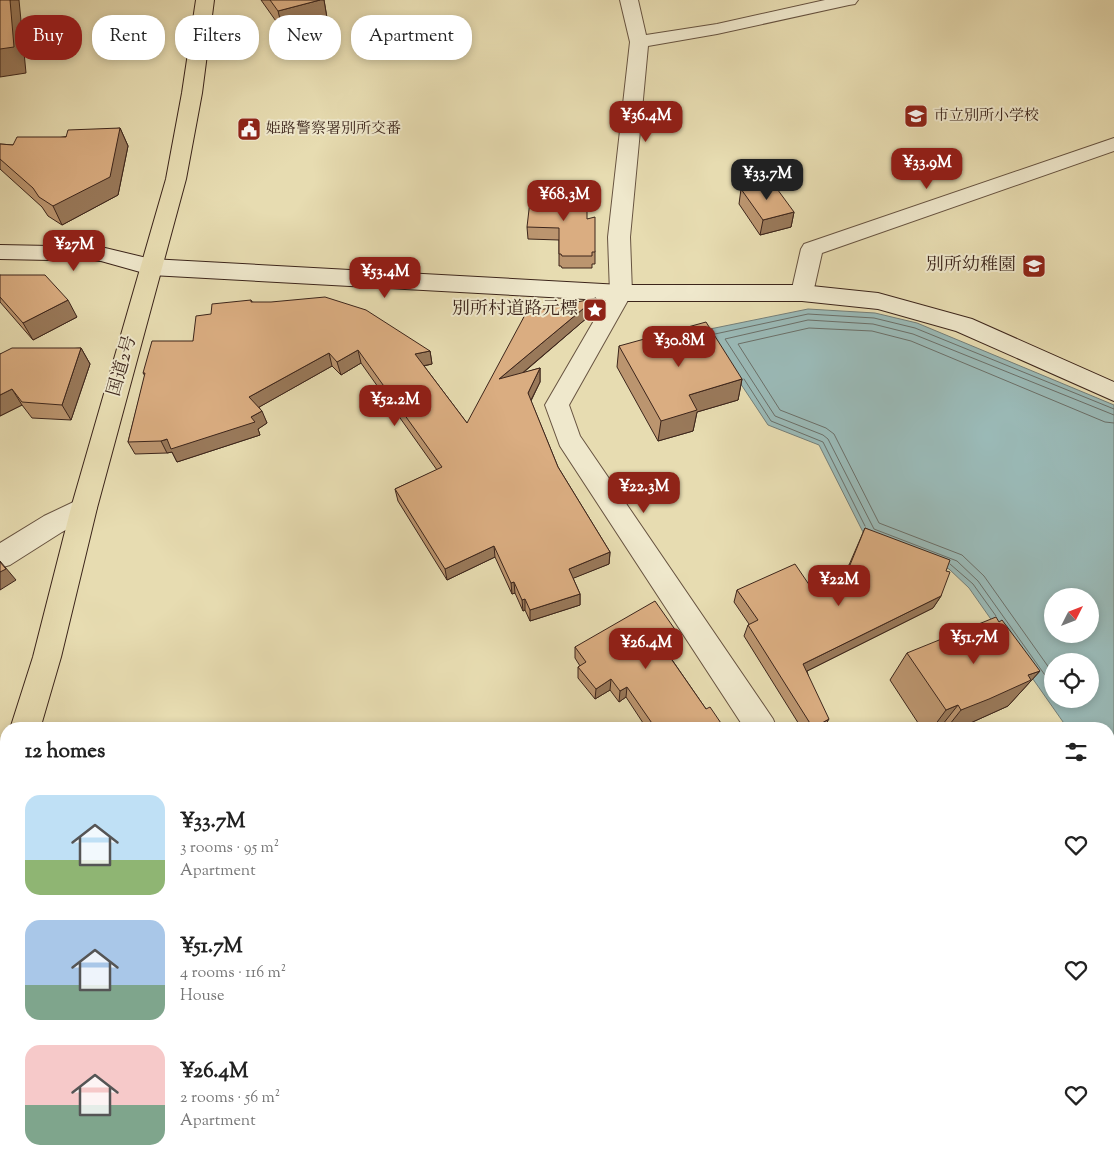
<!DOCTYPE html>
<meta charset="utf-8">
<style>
:root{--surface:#fff;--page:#f6f6f6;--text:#222;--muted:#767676;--accent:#8f2418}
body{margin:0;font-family:"Sorts Mill Goudy","Noto Serif JP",serif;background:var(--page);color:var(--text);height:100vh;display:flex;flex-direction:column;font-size:19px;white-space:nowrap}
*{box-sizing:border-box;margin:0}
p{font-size:16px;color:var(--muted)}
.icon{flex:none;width:28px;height:28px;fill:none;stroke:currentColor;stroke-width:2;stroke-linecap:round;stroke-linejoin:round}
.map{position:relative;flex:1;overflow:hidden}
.drawer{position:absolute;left:0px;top:722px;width:1115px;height:446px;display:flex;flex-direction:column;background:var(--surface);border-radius:20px 20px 0 0;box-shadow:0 2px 8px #0003}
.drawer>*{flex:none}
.top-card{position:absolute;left:15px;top:15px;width:500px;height:45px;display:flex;gap:10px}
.needle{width:32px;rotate:48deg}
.fabs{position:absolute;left:1044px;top:588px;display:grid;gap:10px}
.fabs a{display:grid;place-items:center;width:55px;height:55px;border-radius:50%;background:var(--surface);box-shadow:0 2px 8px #0003;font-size:25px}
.price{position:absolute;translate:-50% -42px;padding:0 11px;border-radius:10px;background:var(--accent);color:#fff;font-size:16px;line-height:32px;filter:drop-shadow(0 1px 2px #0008)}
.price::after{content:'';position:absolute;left:50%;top:30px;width:15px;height:11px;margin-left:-8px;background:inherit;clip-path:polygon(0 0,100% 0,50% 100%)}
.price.current{background:#222;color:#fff}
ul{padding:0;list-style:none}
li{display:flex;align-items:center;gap:15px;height:125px;padding:0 25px}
li span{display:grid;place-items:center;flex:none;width:140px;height:100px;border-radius:15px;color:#555}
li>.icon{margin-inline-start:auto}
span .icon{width:60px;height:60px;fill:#fffc;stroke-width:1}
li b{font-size:21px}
h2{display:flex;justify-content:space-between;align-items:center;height:60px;padding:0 25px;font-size:21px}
.chip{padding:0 18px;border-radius:20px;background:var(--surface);box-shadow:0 2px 8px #0003;font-size:18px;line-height:45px}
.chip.current{background:var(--accent);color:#fff}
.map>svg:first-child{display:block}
</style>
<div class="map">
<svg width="1114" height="1168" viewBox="0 0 1114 1168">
<rect width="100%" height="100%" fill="#e7dcb1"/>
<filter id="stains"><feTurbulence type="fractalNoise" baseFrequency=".004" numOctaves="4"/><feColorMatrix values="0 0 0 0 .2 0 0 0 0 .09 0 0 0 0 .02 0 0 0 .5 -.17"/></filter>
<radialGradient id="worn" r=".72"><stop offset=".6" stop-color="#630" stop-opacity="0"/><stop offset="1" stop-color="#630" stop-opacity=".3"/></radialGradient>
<!-- water -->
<path fill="#9ab9b6" stroke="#747e78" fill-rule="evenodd" d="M808,309L875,313L917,323L1114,405V803L1109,795V729H1068L969,588L949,569L866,538L819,445L768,425L705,330ZM1052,596H1090V634H1052ZM1052,661H1090V699H1052Z"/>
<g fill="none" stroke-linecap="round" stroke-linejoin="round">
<!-- shore -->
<g stroke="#6b6f68" stroke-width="1">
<polyline points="715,334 808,314 874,318 915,328 1114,409"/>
<polyline points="744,379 771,421 823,442 865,526"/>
<polyline points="950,564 973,584 996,616"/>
<polyline points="1052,672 984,576 962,555 879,523 834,434 826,428 780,410 738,344 809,328 872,331 911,341 1105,422 1114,423"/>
<polyline points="1052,685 978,581 957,561 874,529 828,439 823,435 775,416 725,339 808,320 873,324 913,334 1114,415"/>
</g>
<!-- street casing -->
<g stroke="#675340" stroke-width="2">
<g id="street">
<polygon points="620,0 638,0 646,35 717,24 825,0 858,0 855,4 849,5 717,34 648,46 630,237 632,293 569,405 580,436 773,719 777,729 745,729 560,446 545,405 610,293 608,237 630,42"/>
<polygon points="1114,138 1114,151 822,253 813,293 810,299 802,301 794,299 791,293 801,249 804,244"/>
<polygon points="84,497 93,501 97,508 93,515 62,532 10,565 0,568 0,543 44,516"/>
<polygon points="899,1162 937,1162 938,1168 900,1168"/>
</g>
</g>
<!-- secondary casing -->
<g stroke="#3c251b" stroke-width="2">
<polygon id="secondary" points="0,245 101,247 151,259 621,285 802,285 878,293 972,319 1114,382 1114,401 956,331 878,309 802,301 621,301 151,275 101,261 0,259"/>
</g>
<!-- highway casing -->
<g stroke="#3c251b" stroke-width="2">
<g id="highway">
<polygon points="196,0 214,0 202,93 186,179 97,508 61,657 40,729 10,729 33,657 71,508 166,179 182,93"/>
<polygon points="6,775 6,823 0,825 0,778"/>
</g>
</g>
<!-- street -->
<use href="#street" fill="#efe8cc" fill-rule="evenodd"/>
<!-- secondary -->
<use href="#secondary" fill="#efe8cc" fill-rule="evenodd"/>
<!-- highway -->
<use href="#highway" fill="#e7dcb1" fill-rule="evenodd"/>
</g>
<!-- wall -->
<g fill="#bb956f" stroke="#3c251b">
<polygon points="261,0 324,0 327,18 283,31"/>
<polygon points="120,128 128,146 118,195 62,225 48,216 42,207 0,169 0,144 13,145"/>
<polygon points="741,189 794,212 791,227 760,235 739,204"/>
<polygon points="576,204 587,219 595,252 595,264 592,264 592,268 562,268 561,266 559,266 559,240 528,239 527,227"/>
<polygon points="0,275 77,317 33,340 0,302"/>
<polygon points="596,298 595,311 523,373 540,368 540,382 531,401 558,467 610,552 609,564 573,578 580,594 580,605 530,621 525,610 523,611 515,593 512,594 495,557 447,580 398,501 395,489 437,470 361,363 341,375 332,366 259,407 267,423 258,429 260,435 177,462 172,452 167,453 135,454 128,442 145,376 143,373 193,341 251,300 252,302 430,351 432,364 424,366 467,423"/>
<polygon points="619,346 742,379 738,400 697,412 693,431 658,441 617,367"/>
<polygon points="81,348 90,364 71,420 32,418 22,405 0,416 0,354"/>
<polygon points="865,528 946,571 941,596 933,608 807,671 823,729 802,729 744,636 748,625 749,624 734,602 737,590 810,586 849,565"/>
<polygon points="681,638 679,649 668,654 706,709 725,729 647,729 626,697 619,702 610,690 595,699 578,678 578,667 580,666 575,658 575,647"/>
<polygon points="907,653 1040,671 1008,706 957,729 922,729 890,680"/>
<polygon points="651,1162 704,1162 705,1168 653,1168"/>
<polygon points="886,1162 889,1168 784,1168 782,1163 786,1163"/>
<polygon points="942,1162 981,1162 976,1164 943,1168"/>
</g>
<!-- shaded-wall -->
<g fill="#99795a" stroke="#3c251b">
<polygon points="10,0 19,0 26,73 0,77 0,49"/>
<polygon points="320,0 324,0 327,18 283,31 278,11"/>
<polygon points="120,128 128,146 118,195 62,225 53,206"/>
<polygon points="794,212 791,227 760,235 763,220"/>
<polygon points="596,298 595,311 500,392 499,379"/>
<polygon points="68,300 77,317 33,340 23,323"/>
<polygon points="81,348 90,364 71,420 62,405"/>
<polygon points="358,350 361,363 341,375 337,362"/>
<polygon points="430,351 432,364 417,367 415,354"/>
<polygon points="329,353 332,366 254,410 249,397"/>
<polygon points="540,368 540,382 528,406 528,393"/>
<polygon points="742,379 738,400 697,412 693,431 658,441 661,421 689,395"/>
<polygon points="12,389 22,405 0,416 0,395"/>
<polygon points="262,411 267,423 258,429 260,435 177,462 172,452 167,453 161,441 251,417"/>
<polygon points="494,546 495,557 447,580 445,569"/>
<polygon points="610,552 609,564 569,580 569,569"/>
<polygon points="0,561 16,580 0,590"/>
<polygon points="514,582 515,593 512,594 511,583"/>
<polygon points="580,594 580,605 530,621 530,610"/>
<polygon points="941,596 933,608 799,675 803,664"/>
<polygon points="525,599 525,610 523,611 522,600"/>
<polygon points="681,638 679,649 667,655 663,661 666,645"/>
<polygon points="1040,671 1008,706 957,729 946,729 961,710 1028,675"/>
<polygon points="611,679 610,690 595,699 596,689"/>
<polygon points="627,687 626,697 619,702 620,691"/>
<polygon points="958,705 939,729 932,729 946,710"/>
<polygon points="829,719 823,729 812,729 813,728"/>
</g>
<!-- building -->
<g fill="#daad81" stroke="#3c251b">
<polygon points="0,0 10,0 14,47 0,49"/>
<polygon points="270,0 320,0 278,11"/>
<polygon points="120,128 110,177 53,206 39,197 33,188 0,159 0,144 13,145 17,137 66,137 68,130"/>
<polygon points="772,182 794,212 763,220 741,189"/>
<polygon points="531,192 577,193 576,204 587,204 587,219 595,217 595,252 592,252 592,256 562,256 561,254 559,254 559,228 527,227"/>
<polygon points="0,275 45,275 68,300 23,323 0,297"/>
<polygon points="325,297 366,310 430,351 415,354 467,423 526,313 596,298 499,379 540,368 528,393 558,467 610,552 569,569 580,594 530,610 525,599 522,600 514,582 511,583 494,546 445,569 395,489 442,467 358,350 337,362 329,353 249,397 262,411 251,417 255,422 171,449 167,439 161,441 128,442 145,373 143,373 152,341 193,341 196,316 211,314 212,304 251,300 251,302 271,302"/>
<polygon points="706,322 742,379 689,395 697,410 661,421 619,346"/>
<polygon points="12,348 81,348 62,405 22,402 12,389 0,395 0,354"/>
<polygon points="865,528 950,560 946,571 950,572 941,596 803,664 829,719 813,728 748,625 758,620 737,590 795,564 810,586 850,565"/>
<polygon points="0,562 6,569 0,572"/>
<polygon points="655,601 681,638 666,645 668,648 665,650 706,709 710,707 725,729 656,729 627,687 620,691 611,679 596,689 578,667 586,662 575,647"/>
<polygon points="996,617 999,622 1002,620 1040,671 1028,675 1031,680 989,699 961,710 958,705 946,710 907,653"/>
<polygon points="654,1162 704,1162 705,1168 655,1168"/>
<polygon points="788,1162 886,1162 889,1168 791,1168"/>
<polygon points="947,1162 981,1162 981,1164 949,1167"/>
</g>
<!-- icons -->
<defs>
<g id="school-square" transform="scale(1.25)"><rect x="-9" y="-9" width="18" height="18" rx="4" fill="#8f2418" stroke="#efe8cc"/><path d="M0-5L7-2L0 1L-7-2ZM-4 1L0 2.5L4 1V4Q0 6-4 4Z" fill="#fff"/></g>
<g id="civic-square" transform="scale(1.25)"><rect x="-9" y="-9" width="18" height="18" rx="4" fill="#8f2418" stroke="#efe8cc"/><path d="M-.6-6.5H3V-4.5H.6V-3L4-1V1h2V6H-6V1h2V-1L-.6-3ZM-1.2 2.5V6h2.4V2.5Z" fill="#fff"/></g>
<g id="sight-square" transform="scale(1.25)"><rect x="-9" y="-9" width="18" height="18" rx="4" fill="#8f2418" stroke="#efe8cc"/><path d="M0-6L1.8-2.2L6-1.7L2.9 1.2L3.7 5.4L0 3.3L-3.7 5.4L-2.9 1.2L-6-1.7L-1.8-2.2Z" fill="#fff"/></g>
</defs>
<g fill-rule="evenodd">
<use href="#school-square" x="916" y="116"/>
<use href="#civic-square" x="249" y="129"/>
<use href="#school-square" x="1034" y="266"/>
<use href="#sight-square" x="595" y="310"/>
</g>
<g text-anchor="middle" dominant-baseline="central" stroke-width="4" stroke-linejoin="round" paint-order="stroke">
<!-- far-poi labels -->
<g font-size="15" fill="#3c251b" stroke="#efe8cc" text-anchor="start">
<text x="934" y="116">市立別所小学校</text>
<text x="266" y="129">姫路警察署別所交番</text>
</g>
<!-- poi labels -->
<g font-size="18" fill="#3c251b" stroke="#efe8cc" text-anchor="end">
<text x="1016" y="266">別所幼稚園</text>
<text x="578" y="310">別所村道路元標</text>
</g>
<!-- street labels -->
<g font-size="18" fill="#3c251b" stroke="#efe8cc">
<text transform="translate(123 366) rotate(-74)">国道2号</text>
</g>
</g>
<rect width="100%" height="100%" filter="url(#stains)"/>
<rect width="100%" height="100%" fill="url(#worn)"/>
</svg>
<div class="fabs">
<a><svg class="needle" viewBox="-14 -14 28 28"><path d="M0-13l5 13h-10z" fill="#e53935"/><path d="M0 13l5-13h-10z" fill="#767676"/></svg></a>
<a><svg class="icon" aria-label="locate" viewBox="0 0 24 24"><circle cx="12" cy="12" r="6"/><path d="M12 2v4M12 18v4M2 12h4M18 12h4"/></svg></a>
</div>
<b class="price" style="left:646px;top:143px">¥36.4M</b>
<b class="price" style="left:927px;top:190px">¥33.9M</b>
<b class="price current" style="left:767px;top:201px">¥33.7M</b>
<b class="price" style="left:564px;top:222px">¥68.3M</b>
<b class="price" style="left:74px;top:272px">¥27M</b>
<b class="price" style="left:385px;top:299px">¥53.4M</b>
<b class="price" style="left:679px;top:368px">¥30.8M</b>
<b class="price" style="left:395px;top:427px">¥52.2M</b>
<b class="price" style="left:644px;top:514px">¥22.3M</b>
<b class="price" style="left:839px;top:607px">¥22M</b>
<b class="price" style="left:974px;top:665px">¥51.7M</b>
<b class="price" style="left:646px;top:670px">¥26.4M</b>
<div class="top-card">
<a class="chip current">Buy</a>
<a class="chip">Rent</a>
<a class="chip">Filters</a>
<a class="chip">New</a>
<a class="chip">Apartment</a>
</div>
<section class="drawer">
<h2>12 homes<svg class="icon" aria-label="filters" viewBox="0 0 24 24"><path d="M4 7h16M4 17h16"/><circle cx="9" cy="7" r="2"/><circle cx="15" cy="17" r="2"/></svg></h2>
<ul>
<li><span style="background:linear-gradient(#bfe0f5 65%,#8fb573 0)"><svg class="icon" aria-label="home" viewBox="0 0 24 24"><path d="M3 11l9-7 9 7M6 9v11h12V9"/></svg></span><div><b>¥33.7M</b><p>3 rooms · 95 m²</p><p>Apartment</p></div><svg class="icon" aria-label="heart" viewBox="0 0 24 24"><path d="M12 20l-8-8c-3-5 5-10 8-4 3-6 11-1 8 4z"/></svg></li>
<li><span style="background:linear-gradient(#a9c7e8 65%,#7fa58c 0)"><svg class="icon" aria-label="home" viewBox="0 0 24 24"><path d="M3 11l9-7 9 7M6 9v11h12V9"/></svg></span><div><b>¥51.7M</b><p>4 rooms · 116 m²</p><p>House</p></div><svg class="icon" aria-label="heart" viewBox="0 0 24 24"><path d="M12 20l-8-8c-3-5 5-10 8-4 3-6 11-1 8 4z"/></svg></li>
<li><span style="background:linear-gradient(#f6c9c9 60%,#7fa58c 0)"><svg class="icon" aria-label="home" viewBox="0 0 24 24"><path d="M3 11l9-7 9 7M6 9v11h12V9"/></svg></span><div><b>¥26.4M</b><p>2 rooms · 56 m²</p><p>Apartment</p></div><svg class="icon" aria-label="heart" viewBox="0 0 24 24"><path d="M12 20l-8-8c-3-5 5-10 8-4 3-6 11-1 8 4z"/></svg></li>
</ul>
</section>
</div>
